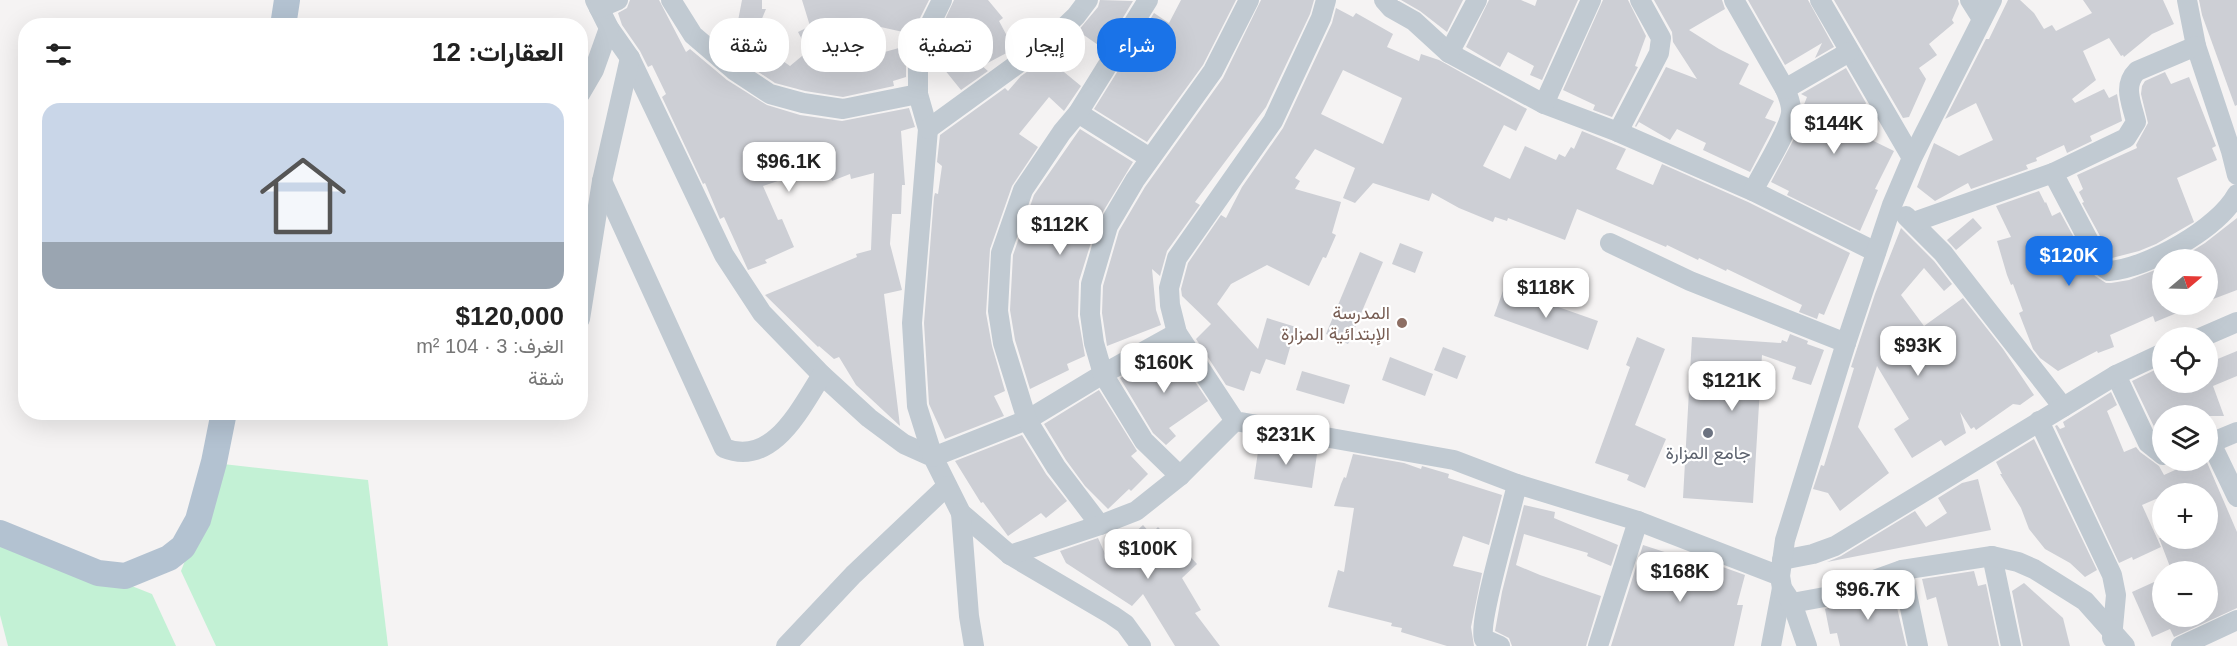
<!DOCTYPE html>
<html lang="ar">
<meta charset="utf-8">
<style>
:root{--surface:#fff;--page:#f6f6f6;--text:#222;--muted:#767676;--accent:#1a73e8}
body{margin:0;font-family:Arial,Vazirmatn,sans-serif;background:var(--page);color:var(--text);direction:rtl;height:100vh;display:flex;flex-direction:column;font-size:22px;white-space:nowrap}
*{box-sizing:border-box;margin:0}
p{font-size:20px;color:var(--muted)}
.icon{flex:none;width:33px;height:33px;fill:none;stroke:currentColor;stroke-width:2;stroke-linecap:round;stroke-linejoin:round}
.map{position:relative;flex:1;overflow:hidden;direction:ltr}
.panel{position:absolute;left:18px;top:18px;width:570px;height:402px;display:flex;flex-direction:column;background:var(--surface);border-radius:24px;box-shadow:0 6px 24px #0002;direction:rtl}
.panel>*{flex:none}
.guide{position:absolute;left:606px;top:18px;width:570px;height:54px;direction:rtl;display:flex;gap:12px}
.needle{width:39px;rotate:71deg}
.controls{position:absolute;left:2152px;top:249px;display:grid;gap:12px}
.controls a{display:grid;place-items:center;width:66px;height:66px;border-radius:50%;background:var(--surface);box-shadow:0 6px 24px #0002;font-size:30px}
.price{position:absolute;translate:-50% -51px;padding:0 14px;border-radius:12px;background:#fff;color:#222;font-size:20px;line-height:39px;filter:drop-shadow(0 2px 3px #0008)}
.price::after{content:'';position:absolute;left:50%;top:36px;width:18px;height:14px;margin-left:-9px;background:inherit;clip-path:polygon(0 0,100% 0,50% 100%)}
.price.selected{background:var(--accent);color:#fff}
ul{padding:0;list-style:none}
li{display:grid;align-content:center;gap:12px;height:318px;padding:0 24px}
li span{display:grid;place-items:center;height:186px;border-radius:18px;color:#555}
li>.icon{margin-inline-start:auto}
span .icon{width:108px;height:108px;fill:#fffc;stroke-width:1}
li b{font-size:26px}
h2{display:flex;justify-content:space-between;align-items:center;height:72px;padding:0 24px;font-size:26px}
.chip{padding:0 21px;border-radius:24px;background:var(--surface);box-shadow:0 6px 24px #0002;font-size:21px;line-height:54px}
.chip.selected{background:var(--accent);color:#fff}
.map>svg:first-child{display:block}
</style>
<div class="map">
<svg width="2237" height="646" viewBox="0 0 2237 646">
<rect width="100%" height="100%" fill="#f5f3f3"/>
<!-- green -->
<g fill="#c3f1d5">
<polygon points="223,464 368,480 388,646 216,646 181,571"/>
<polygon points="0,534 152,594 176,646 8,646 0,615"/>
</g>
<!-- building -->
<g fill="#cdcfd5" fill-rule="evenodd">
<polygon points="630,0 659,0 686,52 690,49 727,80 767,105 800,115 842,121 909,108 915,127 901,131 905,185 902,185 901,214 892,214 890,244 902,290 884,294 900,426 856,385 839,357 834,359 819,346 818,347 765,295 857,257 856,254 871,250 874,173 851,179 850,174 832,181 826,165 763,186 778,220 782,219 794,247 765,260 767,263 748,270 724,217 720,219 705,183 703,184 662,97 666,94 652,65 648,67 640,51 622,25 618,13 627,8"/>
<polygon points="742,0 762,0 762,9 766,9 753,40 790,66 808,51 798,32 810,26 802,0 929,0 912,34 854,21 849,62 906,46 906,77 893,81 894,86 843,97 805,91 775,83 742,61 721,44 737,26"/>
<polygon points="954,0 988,0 1003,18 999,21 1014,49 982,66 988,71 961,90 944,69 931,59 934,43"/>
<polygon points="1100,0 1133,1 1104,49 1078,31 1098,7"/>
<polygon points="1181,0 1236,0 1203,65 1147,142 1094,109 1154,13 1169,23"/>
<polygon points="1261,0 1314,0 1310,14 1266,107 1195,202 1200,205 1167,251 1160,276 1152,269 1156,310 1161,325 1107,346 1102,313 1103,286 1119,231 1145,187 1223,78"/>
<polygon points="1401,0 1463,0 1447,32 1420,11"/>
<polygon points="1489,0 1521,0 1535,6 1537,0 1578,0 1542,80 1530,75 1534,66 1508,52 1500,67 1466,47"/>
<polygon points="1603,0 1628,0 1646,36 1635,66 1638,67 1612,117 1593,110 1595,105 1563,90"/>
<polygon points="1654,0 1722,0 1725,9 1689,30 1719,49 1749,64 1739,84 1774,101 1765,118 1776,122 1750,172 1703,150 1706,143 1677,129 1670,140 1639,122 1636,127 1635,126 1666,67 1697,79 1673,42 1672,32"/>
<polygon points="1748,0 1808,0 1834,47 1815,58 1822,43 1785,65"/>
<polygon points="1834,0 1958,0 1959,4 1952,20 1954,23 1929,44 1937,55 1919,68 1926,79 1909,117 1903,118"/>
<polygon points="2008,0 2020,0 2034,13 2044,29 2052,25 2056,31 2092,13 2083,0 2163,0 2174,24 2152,34 2124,57 2123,55 2121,56 2109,38 2083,51 2096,80 2072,99 2075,103 2104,89 2109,98 2117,94 2122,121 2090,136 2092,141 2067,153 2064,145 2036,158 2037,161 2026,165 2028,169 1971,189 1968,183 1935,201 1917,187 1934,143 1959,156 1993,140 1976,103 1945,119 1986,39 1989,39"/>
<polygon points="2199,0 2237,0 2237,105 2235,106 2202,15"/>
<path d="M1336,8L1353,17L1356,13L1393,34L1387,47L1419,61L1421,54L1439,60L1527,109L1516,131L1504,125L1483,166L1510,179L1525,146L1556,160L1559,154L1565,157L1571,147L1574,149L1582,131L1626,149L1616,169L1653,185L1662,164L1748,202L1850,253L1824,315L1819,313L1817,319L1799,312L1802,305L1727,269L1726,271L1699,258L1698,260L1667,245L1666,247L1577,209L1565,240L1508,218L1507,221L1495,217L1493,222L1459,208L1432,193L1429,201L1373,183L1355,203L1343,198L1355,168L1315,149L1295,178L1300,181L1295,189L1341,202L1332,233L1336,235L1326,258L1323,257L1309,286L1267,265L1231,284L1217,304L1258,349L1267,318L1296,327L1285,365L1266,359L1260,374L1251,371L1244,391L1226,385L1196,339L1211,324L1182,296L1181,289L1188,263L1221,215L1226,218L1242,187L1283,128L1332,23ZM1343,70L1402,98L1383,144L1321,114Z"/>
<polygon points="1047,58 1081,86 1064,111 1049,97 1019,134 1038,147 1012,186 990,249 986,313 992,346 1005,391 994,396 1004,416 945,439 929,404 924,323 934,197 935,193 938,194 942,166 937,162 940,135 1005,88 1008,91 1021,76"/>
<polygon points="1846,68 1866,103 1856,125 1843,126 1894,151 1875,189 1878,190 1860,231 1787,195 1789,191 1771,182 1796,135 1803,115 1809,118 1803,107 1807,97 1801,94"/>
<polygon points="2165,72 2171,84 2189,77 2216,146 2212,148 2217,160 2177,178 2194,222 2156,244 2139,251 2112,258 2082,203 2084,202 2079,192 2083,189 2077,175 2137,148 2136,145 2148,123 2141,94 2142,86 2145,81"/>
<polygon points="1080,129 1133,162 1098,220 1079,281 1078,316 1085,356 1067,364 1069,370 1030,389 1015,340 1010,310 1013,255 1034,195"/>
<polygon points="2039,191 2045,203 2046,202 2052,216 2060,212 2095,276 2106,283 2111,283 2129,280 2163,267 2163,304 2196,305 2155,322 2153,316 2110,335 2114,347 2098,353 2097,351 2058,371 2040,358 2033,349 2019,313 2023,311 2013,284 2011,285 2007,275 1997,241 2011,237 1996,206"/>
<polygon points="1973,218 1982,228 1956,250 1947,240"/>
<polygon points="2237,218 2237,290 2208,301 2208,260 2178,260 2205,243"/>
<polygon points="1901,228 1934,261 1952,284 1944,291 1924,268 1901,295 1924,326 1963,298 2003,349 2034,395 2020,405 2013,404 1976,430 1974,427 1971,429 1960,412 1966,433 1945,446 1941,440 1912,458 1894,429 1909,419 1877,366 1858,427 1889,473 1840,511 1828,493 1813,489 1821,465 1824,466 1854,368 1851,367 1875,294"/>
<polygon points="1400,243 1423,252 1415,273 1392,264"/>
<polygon points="1360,252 1383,262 1348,344 1326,334"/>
<polygon points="1504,288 1598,321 1588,350 1494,316"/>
<polygon points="1790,334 1808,341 1807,344 1824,350 1811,385 1792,379 1796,367 1762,355 1753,503 1683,498 1692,337 1781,343 1782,340 1787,342"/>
<polygon points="1637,337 1665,349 1635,425 1666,439 1645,488 1627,480 1629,475 1595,463 1630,367 1626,365"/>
<polygon points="1443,347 1466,356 1457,379 1434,370"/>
<polygon points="1173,349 1208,401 1169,428 1176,436 1166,445 1153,433 1120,378"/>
<polygon points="2237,351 2237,376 2213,386 2224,416 2163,416 2163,440 2158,435 2132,381 2163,366 2163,382 2208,382 2208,363"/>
<polygon points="1390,357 1433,374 1425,396 1382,380"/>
<polygon points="1302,371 1350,385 1344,404 1296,390"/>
<polygon points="1099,390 1137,451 1131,456 1148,474 1131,491 1129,489 1108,509 1085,486 1066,460 1044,424"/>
<polygon points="2111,392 2117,405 2107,411 2124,452 2136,447 2140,452 2159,466 2164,475 2197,460 2206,460 2237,532 2237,608 2174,637 2170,629 2152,637 2132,592 2163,578 2163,616 2208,616 2208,572 2172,572 2159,538 2208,538 2208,494 2184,494 2181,488 2168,494 2163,494 2163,496 2142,505 2161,547 2133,560 2132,557 2119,563 2055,426 2057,425 2060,429 2065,427 2063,422"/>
<polygon points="1022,435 1046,474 1067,501 1046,518 1041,513 1008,536 983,502 981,503 955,461"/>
<polygon points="2034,439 2097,570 2085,577 2070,563 2045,549 2029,529 2021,508 2000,474 2002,474 1996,462"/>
<polygon points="1259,445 1317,454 1312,488 1254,479"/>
<polygon points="1353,454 1404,463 1421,469 1422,466 1449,474 1448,478 1502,495 1489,545 1463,536 1453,566 1482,573 1471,627 1474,646 1447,646 1401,632 1402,628 1391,626 1392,623 1328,607 1338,570 1344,572 1354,508 1334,506 1341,484 1344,477 1346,478"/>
<polygon points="1978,479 1991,530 1827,562 1841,556 1915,511 1926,527 1947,513 1938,498 1962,483"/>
<polygon points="1524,505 1555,512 1554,518 1618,545 1611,566 1587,556 1588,553 1524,534 1516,565 1540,575 1601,596 1586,646 1512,646 1509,638 1495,631 1502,592"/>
<polygon points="1143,525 1151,534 1158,527 1173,543 1177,538 1189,550 1186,552 1197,564 1182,578 1201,610 1195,613 1220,646 1175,646 1143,594 1132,606 1066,563 1060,551 1098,538 1107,558"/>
<polygon points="1643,545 1683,558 1684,556 1720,566 1745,575 1737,605 1743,605 1734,646 1611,646"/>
<polygon points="1974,571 1978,586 1986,584 1999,646 1948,646 1936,597 1927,600 1922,579"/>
<polygon points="2024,583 2063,618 2070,646 2023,646 2012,591"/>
<polygon points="1892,586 1906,646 1840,646 1837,633 1830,634 1825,609"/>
</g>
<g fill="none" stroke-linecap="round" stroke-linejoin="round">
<!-- minor -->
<g stroke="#c1cad2" stroke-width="20">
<polyline points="595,0 609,28 630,58 724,255 762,313 822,375 869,418 904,444 933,457 961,513 1010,555 1112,615 1125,624 1141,646"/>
<polyline points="671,0 693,35 735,71 770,94 803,103 843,109 918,94"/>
<polyline points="942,0 923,39 918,62 918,94 928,129 912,323 917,406 933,457 1027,420 1103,374 1177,333"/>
<polyline points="1326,0 1321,18 1273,121 1177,258 1169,288 1170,305 1177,333 1235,421 1454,460 1517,484 1638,521 1780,576"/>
<polyline points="1384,0 1391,8 1414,21 1449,53 1544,104 1618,132 1753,191 1876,252"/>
<path d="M1734,0L1785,89C1788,96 1792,105 1791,113C1789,130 1762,173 1753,191"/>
<polyline points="1820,0 1912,158"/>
<polyline points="1970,0 1982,19"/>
<polyline points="2187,0 2196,46 2231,151 2237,175"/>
<polyline points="599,8 618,0"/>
<polyline points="1449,53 1477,0"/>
<polyline points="1785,89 1849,52"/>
<polyline points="580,94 594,70 609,28"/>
<polyline points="1544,104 1591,0"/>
<polyline points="1078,113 1150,158"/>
<polyline points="928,129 1052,39 1076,16 1088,0"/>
<polyline points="1618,132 1659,53 1661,38 1640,0"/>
<path d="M2053,173L2102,266L2109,271C2148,268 2218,229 2237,194"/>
<path d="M602,181L724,448C773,468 801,407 822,375"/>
<polyline points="1906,216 1943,253 2063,407"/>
<path d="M1914,222L2053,173L2126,138L2136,122C2132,104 2122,86 2137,71L2196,46"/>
<polyline points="1610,243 1690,281 1846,343"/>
<polyline points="580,319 602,181 630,58"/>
<polyline points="2200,338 2237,322"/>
<polyline points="2116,375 2148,443 2163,455"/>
<polyline points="2039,421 2112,575 2116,595 2112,638"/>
<polyline points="2211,443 2237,497"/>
<polyline points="2208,444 2237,432"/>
<polyline points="1180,476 1144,441 1103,374 1094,343 1090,314 1091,284 1108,226 1135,180 1213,71 1249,0"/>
<polyline points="961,513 969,616 974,646"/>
<polyline points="1100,525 1056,467 1027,420 1003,343 998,311 1001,253 1023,190 1062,132 1078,113 1148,0"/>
<polyline points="1010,555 1100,525 1136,511 1180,476 1235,421"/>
<polyline points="1992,556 2011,646"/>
<polyline points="1782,560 1813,554 1835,546 2116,375 2163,353"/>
<polyline points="1902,570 1918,646"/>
<polyline points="1792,603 1830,596 1902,570 1992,556 2018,562 2034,569 2085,601 2125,646"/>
<polyline points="786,646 853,575 947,486"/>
<path d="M1500,646L1484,639C1477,622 1512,510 1517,484"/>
<polyline points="1598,646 1638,521"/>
<polyline points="1771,646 1782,588"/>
<polyline points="1807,646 1792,603 1782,588 1780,576 1785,540 1846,343 1892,205 1912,158 1992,0"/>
<polyline points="2181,646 2237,620"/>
</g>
<!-- major -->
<g stroke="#b3c2d1" stroke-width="26">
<polyline points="283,26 287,0"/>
<polyline points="0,533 98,573 125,576 169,558 183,547 198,520 214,462 224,412"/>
</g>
</g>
<!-- markers -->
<circle fill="#8d6e63" stroke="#fff" stroke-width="2" cx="1402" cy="323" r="6"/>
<circle fill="#6b7280" stroke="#fff" stroke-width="2" cx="1708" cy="433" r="6"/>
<g text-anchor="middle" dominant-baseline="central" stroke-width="4.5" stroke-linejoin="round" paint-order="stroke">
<!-- education labels -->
<g font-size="18" fill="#785e54" stroke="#fff" text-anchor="end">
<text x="1390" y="313">المدرسة<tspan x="1390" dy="21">الإبتدائية المزارة</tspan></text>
</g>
<!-- worship labels -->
<g font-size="18" fill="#5b616d" stroke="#fff">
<text x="1708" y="453">جامع المزارة</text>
</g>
</g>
</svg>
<div class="controls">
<a><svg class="needle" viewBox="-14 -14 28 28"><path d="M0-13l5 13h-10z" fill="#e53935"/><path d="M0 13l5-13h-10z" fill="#767676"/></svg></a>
<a><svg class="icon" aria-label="locate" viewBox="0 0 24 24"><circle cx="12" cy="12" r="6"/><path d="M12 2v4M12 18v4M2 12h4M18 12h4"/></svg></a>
<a><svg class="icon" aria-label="layers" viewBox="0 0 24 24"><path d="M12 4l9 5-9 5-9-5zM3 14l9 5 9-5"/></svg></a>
<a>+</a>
<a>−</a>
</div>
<b class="price" style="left:1834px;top:155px">$144K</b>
<b class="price" style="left:789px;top:193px">$96.1K</b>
<b class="price" style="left:1060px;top:256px">$112K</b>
<b class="price selected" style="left:2069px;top:287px">$120K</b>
<b class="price" style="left:1546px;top:319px">$118K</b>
<b class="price" style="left:1918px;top:377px">$93K</b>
<b class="price" style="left:1164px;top:394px">$160K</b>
<b class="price" style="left:1732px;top:412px">$121K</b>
<b class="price" style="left:1286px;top:466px">$231K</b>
<b class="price" style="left:1148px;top:580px">$100K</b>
<b class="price" style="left:1680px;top:603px">$168K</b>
<b class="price" style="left:1868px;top:621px">$96.7K</b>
<div class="guide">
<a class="chip selected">شراء</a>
<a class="chip">إيجار</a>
<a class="chip">تصفية</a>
<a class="chip">جديد</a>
<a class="chip">شقة</a>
</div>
<section class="panel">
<h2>العقارات: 12<svg class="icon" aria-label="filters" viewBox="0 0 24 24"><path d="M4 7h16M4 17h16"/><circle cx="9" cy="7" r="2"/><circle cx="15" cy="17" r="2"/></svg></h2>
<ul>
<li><span style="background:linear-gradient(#c9d6e8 75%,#9aa5b1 0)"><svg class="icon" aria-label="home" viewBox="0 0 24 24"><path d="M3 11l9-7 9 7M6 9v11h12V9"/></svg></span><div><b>$120,000</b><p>الغرف: 3 · 104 m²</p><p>شقة</p></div></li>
</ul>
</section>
</div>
